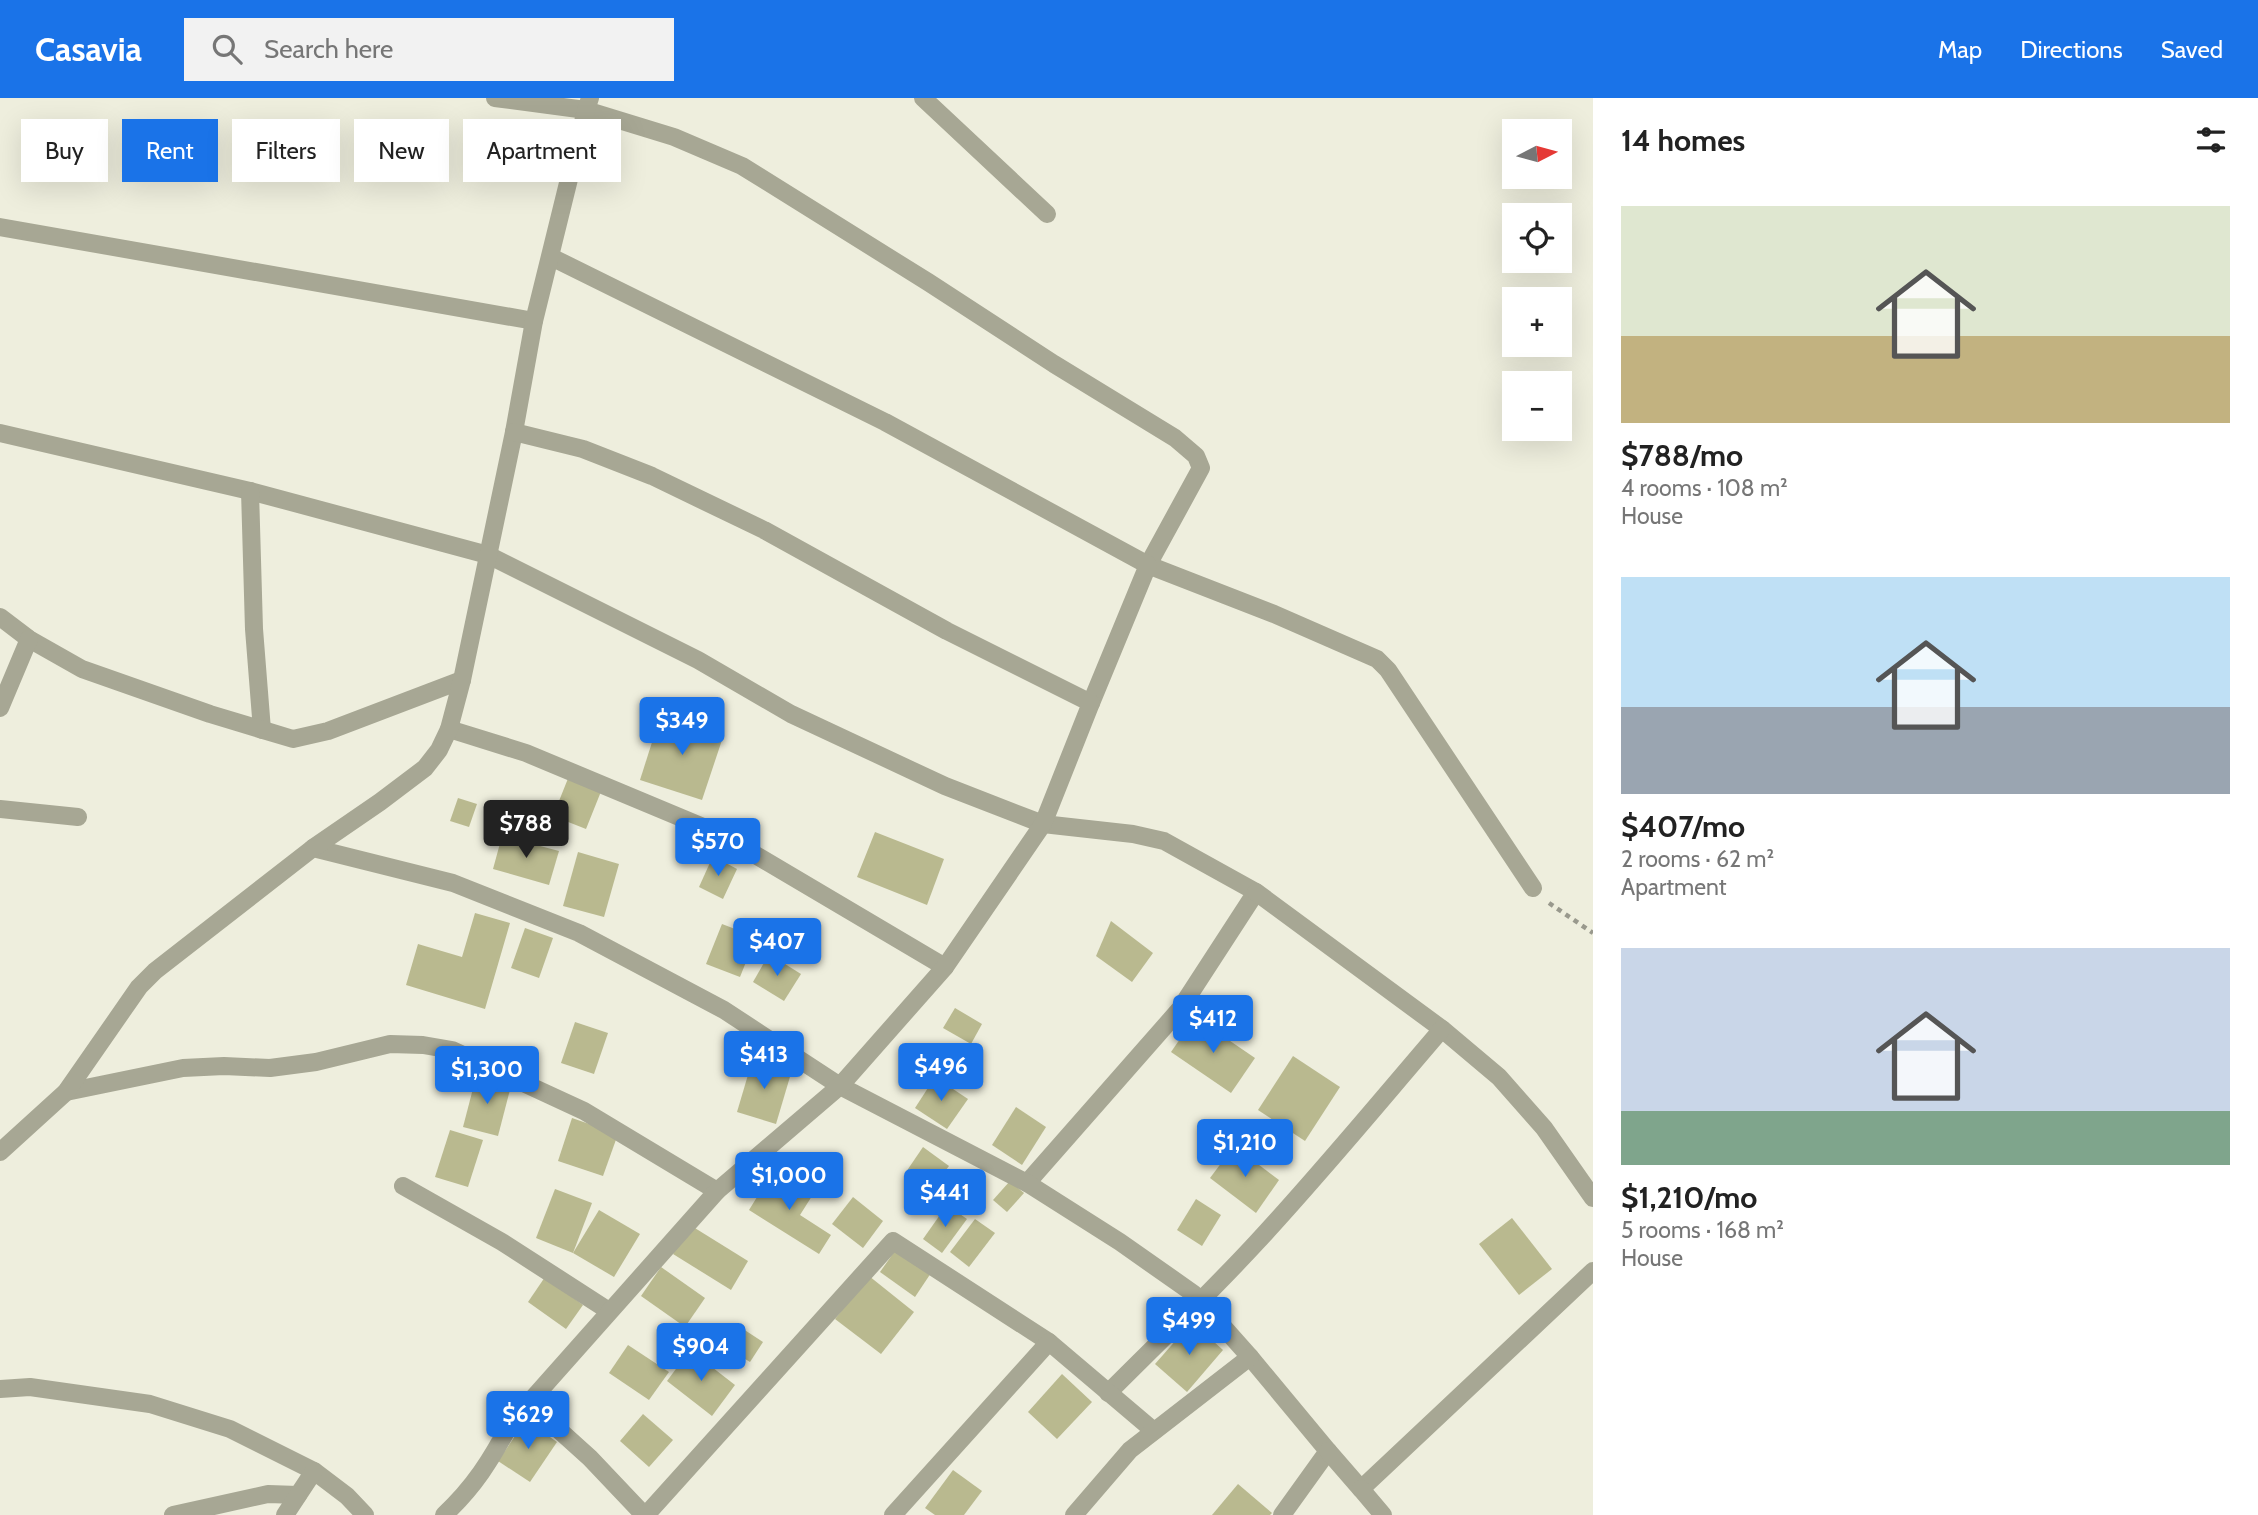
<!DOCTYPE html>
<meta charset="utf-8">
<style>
:root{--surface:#fff;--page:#f2f2f2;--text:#222;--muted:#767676;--accent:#1a73e8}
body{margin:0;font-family:Cabin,sans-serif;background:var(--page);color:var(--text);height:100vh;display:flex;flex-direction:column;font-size:26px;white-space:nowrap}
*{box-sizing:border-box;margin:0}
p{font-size:23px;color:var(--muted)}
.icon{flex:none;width:38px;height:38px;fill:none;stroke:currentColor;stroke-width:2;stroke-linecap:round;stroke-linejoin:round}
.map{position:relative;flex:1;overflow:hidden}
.drawer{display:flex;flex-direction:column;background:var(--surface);width:665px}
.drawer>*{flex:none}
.banner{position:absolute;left:21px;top:21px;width:665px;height:63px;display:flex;gap:14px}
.needle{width:46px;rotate:84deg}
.controls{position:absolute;left:1502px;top:21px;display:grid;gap:14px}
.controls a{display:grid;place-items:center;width:70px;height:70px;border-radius:0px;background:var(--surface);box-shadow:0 7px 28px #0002;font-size:35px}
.price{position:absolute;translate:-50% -60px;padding:0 16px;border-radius:7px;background:var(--accent);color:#fff;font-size:23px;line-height:46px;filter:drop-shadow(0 2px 4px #0008)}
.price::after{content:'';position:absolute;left:50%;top:42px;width:21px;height:16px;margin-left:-10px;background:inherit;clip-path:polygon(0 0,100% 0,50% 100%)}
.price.selected{background:#222;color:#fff}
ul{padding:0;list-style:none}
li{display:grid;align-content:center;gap:14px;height:371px;padding:0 28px}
li span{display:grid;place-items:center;height:217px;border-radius:0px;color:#555}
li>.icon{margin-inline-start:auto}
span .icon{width:126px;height:126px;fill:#fffc;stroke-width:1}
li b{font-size:30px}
h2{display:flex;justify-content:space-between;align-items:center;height:84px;padding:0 28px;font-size:30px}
.pill{padding:0 24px;border-radius:0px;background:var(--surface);box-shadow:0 7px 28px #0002;font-size:24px;line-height:63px}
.pill.selected{background:var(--accent);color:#fff}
header{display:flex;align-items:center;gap:42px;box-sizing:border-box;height:98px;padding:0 35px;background:var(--accent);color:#fff}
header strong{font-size:33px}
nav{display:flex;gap:38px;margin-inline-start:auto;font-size:24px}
.search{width:490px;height:63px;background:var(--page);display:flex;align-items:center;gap:18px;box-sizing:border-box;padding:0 24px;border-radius:0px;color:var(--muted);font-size:26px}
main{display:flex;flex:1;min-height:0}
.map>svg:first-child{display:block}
</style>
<header>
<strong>Casavia</strong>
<div class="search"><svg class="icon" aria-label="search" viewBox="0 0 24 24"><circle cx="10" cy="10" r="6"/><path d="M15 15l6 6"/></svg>Search here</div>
<nav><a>Map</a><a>Directions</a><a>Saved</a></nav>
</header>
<main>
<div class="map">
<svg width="1593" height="1417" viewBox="0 0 1593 1417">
<rect width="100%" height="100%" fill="#eed"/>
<!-- building -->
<g fill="#b9b98f">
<polygon points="661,616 724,636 702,702 640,682"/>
<polygon points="569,678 602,691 586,731 553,718"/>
<polygon points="458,700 477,706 469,729 450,723"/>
<polygon points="875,734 944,761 927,807 857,779"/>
<polygon points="502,738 559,753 549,787 493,771"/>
<polygon points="578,754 619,766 604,819 563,808"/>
<polygon points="713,758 737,771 723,801 699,789"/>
<polygon points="475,815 510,825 485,911 406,887 418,846 462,859"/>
<polygon points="1111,823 1153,855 1132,884 1096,858"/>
<polygon points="722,826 756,839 740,879 706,866"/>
<polygon points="525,830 553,840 539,880 511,870"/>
<polygon points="769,856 801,876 784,903 753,884"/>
<polygon points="955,910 982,926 971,946 943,930"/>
<polygon points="1195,919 1255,960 1231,995 1171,954"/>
<polygon points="575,924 608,935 594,976 561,965"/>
<polygon points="1293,958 1340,989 1305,1043 1258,1012"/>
<polygon points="753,960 792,972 776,1026 737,1014"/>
<polygon points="476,979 511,988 498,1038 463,1029"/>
<polygon points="935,979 968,1001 947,1031 915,1010"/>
<polygon points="1016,1009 1046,1029 1022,1067 992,1047"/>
<polygon points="572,1020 618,1036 603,1078 558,1063"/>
<polygon points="450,1032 483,1042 468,1089 435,1079"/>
<polygon points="1234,1048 1279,1082 1256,1115 1210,1080"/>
<polygon points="923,1049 949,1068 931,1092 906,1074"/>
<polygon points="773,1073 812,1098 800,1117 831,1137 819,1156 749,1112"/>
<polygon points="1010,1083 1024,1095 1007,1114 993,1102"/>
<polygon points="555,1091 592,1105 573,1155 536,1140"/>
<polygon points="853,1099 883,1123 863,1150 832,1126"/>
<polygon points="1196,1101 1221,1117 1202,1148 1177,1132"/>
<polygon points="947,1107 967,1121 942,1155 923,1141"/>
<polygon points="599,1112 640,1136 614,1179 573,1155"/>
<polygon points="1512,1120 1552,1171 1519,1197 1479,1146"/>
<polygon points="975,1121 995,1135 969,1169 950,1154"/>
<polygon points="690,1127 748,1163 731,1192 673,1156"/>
<polygon points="897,1150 931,1175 915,1199 880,1174"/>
<polygon points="661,1169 705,1200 685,1229 641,1198"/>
<polygon points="869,1178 914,1214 881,1256 835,1221"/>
<polygon points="545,1179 583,1207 566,1231 528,1204"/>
<polygon points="1192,1224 1223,1252 1187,1294 1155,1266"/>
<polygon points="737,1227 763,1244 750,1264 724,1248"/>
<polygon points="628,1247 669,1274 649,1302 609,1275"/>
<polygon points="690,1252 735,1287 712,1318 667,1283"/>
<polygon points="1062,1276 1092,1304 1057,1341 1028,1314"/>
<polygon points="643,1316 673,1342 649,1369 620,1343"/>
<polygon points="526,1322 557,1344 530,1384 498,1363"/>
<polygon points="953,1372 982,1393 964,1417 935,1417 925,1410"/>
<polygon points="1238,1386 1272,1415 1270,1417 1212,1417"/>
</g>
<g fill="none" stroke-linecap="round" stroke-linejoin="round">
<!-- path -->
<polyline stroke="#99998d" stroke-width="4.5" stroke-dasharray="5 5" stroke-linecap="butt" points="1549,805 1593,835"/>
<!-- minor -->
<g stroke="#a7a794" stroke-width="18">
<polyline points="495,0 586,12 674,39 742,68 928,184 1054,266 1175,340 1196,358 1201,370 1148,467 1274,516 1377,561 1388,572 1533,790"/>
<polyline points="923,0 1047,116"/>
<polyline points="0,129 534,223"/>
<polyline points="551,159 885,324 1148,467 1091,605"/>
<polyline points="0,335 250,393 488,457 698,562 791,616 945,688 1043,726 1133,736 1164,743 1256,794 1180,911 1027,1085"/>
<polyline points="250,393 254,531 262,632"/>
<polyline points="0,519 29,541 82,571 210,616 293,641 328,633 462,582"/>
<polyline points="0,610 29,541"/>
<polyline points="449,631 526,655 720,736 945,869"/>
<polyline points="0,711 78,719"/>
<polyline points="313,750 453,785 579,835 724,912 840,988 1027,1085 1120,1144 1194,1196 1250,1259 1328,1353 1282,1417"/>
<polyline points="1256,794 1442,931 1499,979 1544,1030 1593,1100"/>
<polyline points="66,994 183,970 224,968 270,970 316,964 390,946 423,947 452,952 584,1013 717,1093"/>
<polyline points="0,1054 66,994 139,889 155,873 313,750 380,704 425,670 439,652 449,631 462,582 514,334 534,223 586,12 590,0"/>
<polyline points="403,1088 502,1144 609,1213"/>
<polyline points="0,1291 30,1289 150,1306 230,1331 314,1373 347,1398 365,1417"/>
<path d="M1108,1295C1158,1245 1209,1196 1257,1144C1321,1075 1381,1002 1442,931"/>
<polyline points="529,1305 590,1360 644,1417"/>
<polyline points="1328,1353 1361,1391 1593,1173"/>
<polyline points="1361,1391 1383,1417"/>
<polyline points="173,1417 268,1396 298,1397"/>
<polyline points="285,1417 314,1373"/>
<path d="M444,1417C474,1389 491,1362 510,1326L717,1093L840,988L945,869L1043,726L1091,605L947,533L764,432L652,378L583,351L514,334"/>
<polyline points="646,1417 893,1143 1049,1244"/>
<polyline points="893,1417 1049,1244 1154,1333"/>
<polyline points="1074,1417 1130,1352 1250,1259"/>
</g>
</g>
</svg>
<div class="controls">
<a><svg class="needle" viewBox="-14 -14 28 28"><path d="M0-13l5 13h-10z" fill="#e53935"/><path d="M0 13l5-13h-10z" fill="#767676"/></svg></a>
<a><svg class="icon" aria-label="locate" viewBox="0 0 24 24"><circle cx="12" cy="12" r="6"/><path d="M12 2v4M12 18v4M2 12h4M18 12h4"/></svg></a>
<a>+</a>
<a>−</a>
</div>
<b class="price" style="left:682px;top:659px">$349</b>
<b class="price selected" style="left:526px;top:762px">$788</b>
<b class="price" style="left:718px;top:780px">$570</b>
<b class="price" style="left:777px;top:880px">$407</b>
<b class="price" style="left:1213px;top:957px">$412</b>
<b class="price" style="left:764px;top:993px">$413</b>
<b class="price" style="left:941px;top:1005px">$496</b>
<b class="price" style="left:487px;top:1008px">$1,300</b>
<b class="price" style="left:1245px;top:1081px">$1,210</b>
<b class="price" style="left:789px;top:1114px">$1,000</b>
<b class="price" style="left:945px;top:1131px">$441</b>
<b class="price" style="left:1189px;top:1259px">$499</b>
<b class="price" style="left:701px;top:1285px">$904</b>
<b class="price" style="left:528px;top:1353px">$629</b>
<div class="banner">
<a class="pill">Buy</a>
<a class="pill selected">Rent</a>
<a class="pill">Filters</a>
<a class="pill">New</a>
<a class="pill">Apartment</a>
</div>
</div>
<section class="drawer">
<h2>14 homes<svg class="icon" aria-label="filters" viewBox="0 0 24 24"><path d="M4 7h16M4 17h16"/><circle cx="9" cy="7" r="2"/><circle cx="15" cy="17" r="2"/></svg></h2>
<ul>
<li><span style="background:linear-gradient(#dfe7d0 60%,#c2b280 0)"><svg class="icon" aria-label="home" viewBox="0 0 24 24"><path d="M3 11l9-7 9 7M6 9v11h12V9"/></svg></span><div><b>$788/mo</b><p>4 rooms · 108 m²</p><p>House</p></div></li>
<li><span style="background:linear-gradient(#bfe0f5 60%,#9aa5b1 0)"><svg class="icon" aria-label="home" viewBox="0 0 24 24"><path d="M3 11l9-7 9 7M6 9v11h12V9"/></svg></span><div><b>$407/mo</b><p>2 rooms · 62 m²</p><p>Apartment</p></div></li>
<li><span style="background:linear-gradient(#c9d6e8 75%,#7fa58c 0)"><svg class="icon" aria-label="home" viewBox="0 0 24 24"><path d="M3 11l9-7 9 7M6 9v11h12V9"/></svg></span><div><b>$1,210/mo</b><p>5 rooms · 168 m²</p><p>House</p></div></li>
</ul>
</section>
</main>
